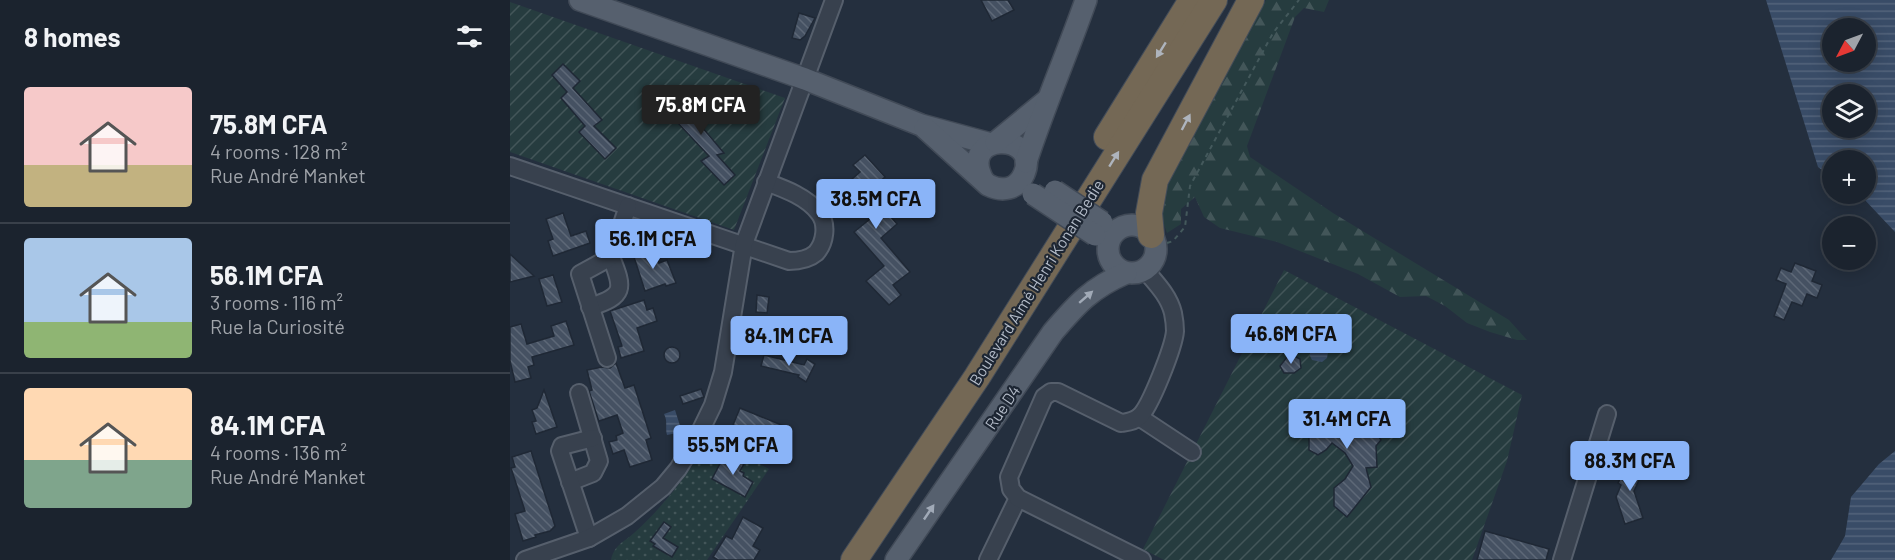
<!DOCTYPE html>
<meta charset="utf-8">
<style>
:root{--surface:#1b232e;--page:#242b36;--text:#f1f3f6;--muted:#a0a4aa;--line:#39404a;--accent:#8ab4f8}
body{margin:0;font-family:Barlow,sans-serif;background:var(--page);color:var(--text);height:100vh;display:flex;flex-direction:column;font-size:22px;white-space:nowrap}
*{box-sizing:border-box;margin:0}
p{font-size:20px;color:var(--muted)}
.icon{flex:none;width:33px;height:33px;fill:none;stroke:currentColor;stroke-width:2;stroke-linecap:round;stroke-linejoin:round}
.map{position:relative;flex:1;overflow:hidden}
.side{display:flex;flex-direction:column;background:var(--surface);width:510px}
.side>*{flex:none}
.needle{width:39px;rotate:229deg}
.tools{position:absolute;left:1312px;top:18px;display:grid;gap:12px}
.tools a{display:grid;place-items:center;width:54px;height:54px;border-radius:50%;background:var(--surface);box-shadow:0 3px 15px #0003,0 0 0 2px var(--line);font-size:30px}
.price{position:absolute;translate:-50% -51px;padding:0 14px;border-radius:6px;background:var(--accent);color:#111;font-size:20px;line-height:39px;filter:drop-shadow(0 2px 3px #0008)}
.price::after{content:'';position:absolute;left:50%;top:36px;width:18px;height:14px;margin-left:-9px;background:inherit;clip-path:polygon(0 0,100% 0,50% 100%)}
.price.selected{background:#222;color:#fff}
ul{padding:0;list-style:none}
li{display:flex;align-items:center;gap:18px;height:150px;padding:0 24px}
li+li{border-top:2px solid var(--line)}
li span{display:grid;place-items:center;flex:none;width:168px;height:120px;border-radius:6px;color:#555}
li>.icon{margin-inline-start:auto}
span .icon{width:72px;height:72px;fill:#fffc;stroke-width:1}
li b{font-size:26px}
h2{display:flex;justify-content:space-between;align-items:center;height:72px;padding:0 24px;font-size:26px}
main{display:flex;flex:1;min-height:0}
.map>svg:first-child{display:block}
</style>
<main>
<section class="side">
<h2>8 homes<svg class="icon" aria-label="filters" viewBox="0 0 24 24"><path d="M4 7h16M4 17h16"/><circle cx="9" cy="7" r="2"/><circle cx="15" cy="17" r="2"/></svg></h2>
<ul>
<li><span style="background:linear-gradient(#f6c9c9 65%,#c2b280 0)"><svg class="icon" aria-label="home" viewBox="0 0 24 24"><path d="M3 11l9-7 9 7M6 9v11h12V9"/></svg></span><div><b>75.8M CFA</b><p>4 rooms · 128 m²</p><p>Rue André Manket</p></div></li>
<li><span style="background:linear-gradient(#a9c7e8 70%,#8fb573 0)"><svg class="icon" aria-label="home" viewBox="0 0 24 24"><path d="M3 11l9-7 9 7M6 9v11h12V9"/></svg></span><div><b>56.1M CFA</b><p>3 rooms · 116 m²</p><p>Rue la Curiosité</p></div></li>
<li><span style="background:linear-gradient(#ffd9b3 60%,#7fa58c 0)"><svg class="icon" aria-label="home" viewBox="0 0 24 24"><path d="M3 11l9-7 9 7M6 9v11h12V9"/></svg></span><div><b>84.1M CFA</b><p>4 rooms · 136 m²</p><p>Rue André Manket</p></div></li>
</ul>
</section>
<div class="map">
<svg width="1385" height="560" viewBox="0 0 1385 560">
<defs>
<pattern id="grass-dots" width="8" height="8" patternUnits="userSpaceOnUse" patternTransform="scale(1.5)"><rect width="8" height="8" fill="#263c3f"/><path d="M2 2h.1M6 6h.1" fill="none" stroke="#435659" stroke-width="1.8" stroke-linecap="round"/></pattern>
<pattern id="forest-firs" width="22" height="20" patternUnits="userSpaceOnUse" patternTransform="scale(1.5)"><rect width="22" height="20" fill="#263c3f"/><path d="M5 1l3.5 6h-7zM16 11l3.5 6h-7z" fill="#435659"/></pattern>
<pattern id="garden-furrows" width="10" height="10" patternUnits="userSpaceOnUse" patternTransform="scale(1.5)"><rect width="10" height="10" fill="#263c3f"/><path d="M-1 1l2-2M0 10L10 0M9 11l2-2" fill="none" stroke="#435659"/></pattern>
<pattern id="water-rules" width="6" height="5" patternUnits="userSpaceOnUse" patternTransform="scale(1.5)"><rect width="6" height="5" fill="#394c67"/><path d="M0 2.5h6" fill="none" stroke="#53647b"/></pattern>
<pattern id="building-back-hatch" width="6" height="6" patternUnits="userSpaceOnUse" patternTransform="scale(1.5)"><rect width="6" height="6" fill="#455162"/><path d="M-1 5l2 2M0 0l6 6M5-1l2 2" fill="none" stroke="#5d6877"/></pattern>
</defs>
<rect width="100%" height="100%" fill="#242f3e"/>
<!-- grass -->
<path fill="url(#grass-dots)" d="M200,438L259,469L197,560H101C104,545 114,542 124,533C155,505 179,473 200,438Z"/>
<!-- forest -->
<polygon fill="url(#forest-firs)" points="756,0 819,0 814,12 794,8 785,17 737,146 740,157 823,213 999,320 1017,340 1007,340 980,332 957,323 935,306 916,296 890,297 848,274 767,242 710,228 694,217 685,197 671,209 671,224 657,233 653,222 652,199 669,160"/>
<!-- garden -->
<g fill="url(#garden-furrows)">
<polygon points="0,2 275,98 224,230 0,152"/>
<polygon points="774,270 1012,395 997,461 962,560 654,560 633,549"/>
</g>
<!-- water -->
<g fill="url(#water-rules)" fill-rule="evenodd">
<path d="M1256,0H1385V232L1353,198L1345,194H1356V160H1323V178L1308,167ZM1356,28V62H1323V28ZM1356,94V128H1323V94Z"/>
<polygon points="786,331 808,336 810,338 807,351 811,352 813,347 818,352 817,358 812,362 802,360 800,356 800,347 795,346 793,350 782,347 781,345 783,333"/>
<path d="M165,410L172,432L157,435C155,428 158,421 154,414Z"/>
<polygon points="1385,451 1385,560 1321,560 1335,536 1341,497 1369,464"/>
</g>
<!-- building -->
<g fill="url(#building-back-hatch)" stroke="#1f2835" stroke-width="1.5">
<polygon points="471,0 498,0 504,10 482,21"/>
<polygon points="289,13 305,18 295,36 290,40 282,38"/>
<polygon points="53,64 70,81 63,88 92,120 84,126 106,148 95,159 69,132 75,126 51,98 57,92 42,75"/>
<polygon points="170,88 188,110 197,104 199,106 186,120 214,153 207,155 225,175 214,185 191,161 199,156 167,122 175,117 159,99"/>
<polygon points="355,155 375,177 359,191 387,224 371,238 400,272 383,285 391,295 379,305 356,281 374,266 344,232 360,219 333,187 350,172 343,165"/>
<polygon points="53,213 61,236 76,231 80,243 43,256 38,241 43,239 36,219"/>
<polygon points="144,247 149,263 157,260 166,283 156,286 155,284 135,291 123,254"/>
<polygon points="0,254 24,276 0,282"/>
<polygon points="1285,263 1306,271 1302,281 1312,285 1307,298 1297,294 1292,306 1282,302 1274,320 1264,316 1276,284 1266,280 1271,268 1281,272"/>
<polygon points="43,275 52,302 37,306 29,279"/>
<polygon points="247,295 259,297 257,313 246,312"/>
<polygon points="134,300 137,310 143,308 147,321 127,328 134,351 111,358 108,347 112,346 100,311"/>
<polygon points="56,321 64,345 22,357 24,365 18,367 21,378 5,382 0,361 0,327 11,324 17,344 44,336 41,326"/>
<circle cx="162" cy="355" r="8"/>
<polygon points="254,355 294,365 297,359 305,364 296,382 288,377 289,375 251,366"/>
<polygon points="782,355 790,359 791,368 784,373 774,373 770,366 777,357"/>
<polygon points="106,363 115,388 124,385 141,438 136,440 142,460 120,467 114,450 103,454 99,442 107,440 106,436 113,433 107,415 89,421 89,422 79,391 82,390 77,370 92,367 100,368"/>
<polygon points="191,389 194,397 173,404 170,396"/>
<polygon points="34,390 47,427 26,434 22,422 26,421 22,410 27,408"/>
<polygon points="828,402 836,416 839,410 852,427 865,416 877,430 869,437 871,440 866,446 867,467 856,468 861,487 837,517 824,506 824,488 835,479 843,466 835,453 822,443 816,450 808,455 799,450 799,430 794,423 818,403 820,410"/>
<polygon points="230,408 281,429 268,458 251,451 256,439 223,425"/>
<polygon points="21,451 45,526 40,531 25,535 26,537 13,541 5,514 15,511 1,468 5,467 2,457"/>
<polygon points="215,454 234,464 230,471 234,473 233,476 243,482 235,497 202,479"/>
<polygon points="1120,458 1136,465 1124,491 1133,518 1115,524 1106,497 1111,485 1108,483"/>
<polygon points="233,517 253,528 243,546 250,550 244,560 208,560 203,557 216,536 222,539"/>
<polygon points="154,522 161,527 153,538 168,547 162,557 143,546 145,544 140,541"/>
<polygon points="975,531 1039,549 1036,560 967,560"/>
</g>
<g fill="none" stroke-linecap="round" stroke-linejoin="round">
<!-- minor casing -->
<g stroke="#565f6c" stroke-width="20">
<g id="minor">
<path d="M0,166L279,261C288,261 299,259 306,253C315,243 318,224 309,213C297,197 275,189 256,182"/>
<path d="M80,307C115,296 114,289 101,257L118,206"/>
<polyline points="97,358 70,274 101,257"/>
<polyline points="629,417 682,452"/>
<polyline points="60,482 83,473 89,461 69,393"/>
<polyline points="79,538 50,451 52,446 83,438"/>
<polyline points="15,560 79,538 117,516 153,487 168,469 186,440 203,405 213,372 234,244 324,0"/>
<polyline points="478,560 508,498"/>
<path d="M632,560L508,498L501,489L499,477L534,397L541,392H548L611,423C617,422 623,422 629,417C640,408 664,346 665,331C665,326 664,318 663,313C659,296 646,283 635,270"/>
<polyline points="1052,560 1097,414"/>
</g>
</g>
<!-- major casing -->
<g stroke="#414a57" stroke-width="24">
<g id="major">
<polyline points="70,0 295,79 411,125 481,144"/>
<path d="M415,128L478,185C492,192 507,190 514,174C532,132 447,131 473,180"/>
<polyline points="486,142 536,101"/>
<path d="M516,162C534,107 557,54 576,0"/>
<circle cx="622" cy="249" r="24"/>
<path d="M386,560L543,332C567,304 581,288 616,273"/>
</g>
</g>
<!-- highway casing -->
<g stroke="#434c59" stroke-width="28">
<g id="highway">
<polyline points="597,137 682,0"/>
<polyline points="641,235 639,213 645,180 741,0"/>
<polyline points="344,560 467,377 704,0"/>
</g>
</g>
<!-- path -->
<polyline stroke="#44595c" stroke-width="2" stroke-dasharray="4.5 4.5" stroke-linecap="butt" points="657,243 663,241 675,227 680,186 763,33 789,0"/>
<!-- minor -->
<use href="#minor" stroke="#38414e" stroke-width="16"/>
<!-- major -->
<use href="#major" stroke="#56606e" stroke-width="21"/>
<!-- highway -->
<use href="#highway" stroke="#746855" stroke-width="26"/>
<!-- major-bridge casing -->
<g stroke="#414a57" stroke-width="24" stroke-linecap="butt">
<g id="major-bridge">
<polyline points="545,191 592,222"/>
<polyline points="523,194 585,235"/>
</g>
</g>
<!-- major-bridge -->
<use href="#major-bridge" stroke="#56606e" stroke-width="21"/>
</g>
<!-- one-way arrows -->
<defs><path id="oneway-solid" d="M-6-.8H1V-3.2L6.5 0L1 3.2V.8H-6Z" transform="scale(1.5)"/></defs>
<g fill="#aeb4bd">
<use href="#oneway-solid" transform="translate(651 50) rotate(122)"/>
<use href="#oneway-solid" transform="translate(676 122) rotate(-62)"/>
<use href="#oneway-solid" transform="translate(604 159) rotate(-58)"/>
</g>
<g fill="#a1aab7">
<use href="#oneway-solid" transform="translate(576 297) rotate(-41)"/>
<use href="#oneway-solid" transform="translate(419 512) rotate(-56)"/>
</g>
<g text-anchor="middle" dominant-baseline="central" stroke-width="4.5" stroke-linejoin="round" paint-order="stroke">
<!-- street labels -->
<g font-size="16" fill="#b4bcc9" stroke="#1d2633">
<text transform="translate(526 282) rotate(-58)">Boulevard Aimé Henri Konan Bedie</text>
<text transform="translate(492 407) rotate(-56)">Rue D4</text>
</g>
</g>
</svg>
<div class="tools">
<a><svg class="needle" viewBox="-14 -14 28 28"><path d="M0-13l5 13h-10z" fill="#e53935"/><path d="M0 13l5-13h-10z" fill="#a0a4aa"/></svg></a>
<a><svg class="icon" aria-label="layers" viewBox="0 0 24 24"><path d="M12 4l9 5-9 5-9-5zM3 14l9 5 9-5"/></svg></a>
<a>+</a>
<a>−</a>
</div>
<b class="price selected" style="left:191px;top:136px">75.8M CFA</b>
<b class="price" style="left:366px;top:230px">38.5M CFA</b>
<b class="price" style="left:143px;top:270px">56.1M CFA</b>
<b class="price" style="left:781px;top:365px">46.6M CFA</b>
<b class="price" style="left:279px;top:367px">84.1M CFA</b>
<b class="price" style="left:837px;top:450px">31.4M CFA</b>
<b class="price" style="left:223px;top:476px">55.5M CFA</b>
<b class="price" style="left:1120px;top:492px">88.3M CFA</b>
</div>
</main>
